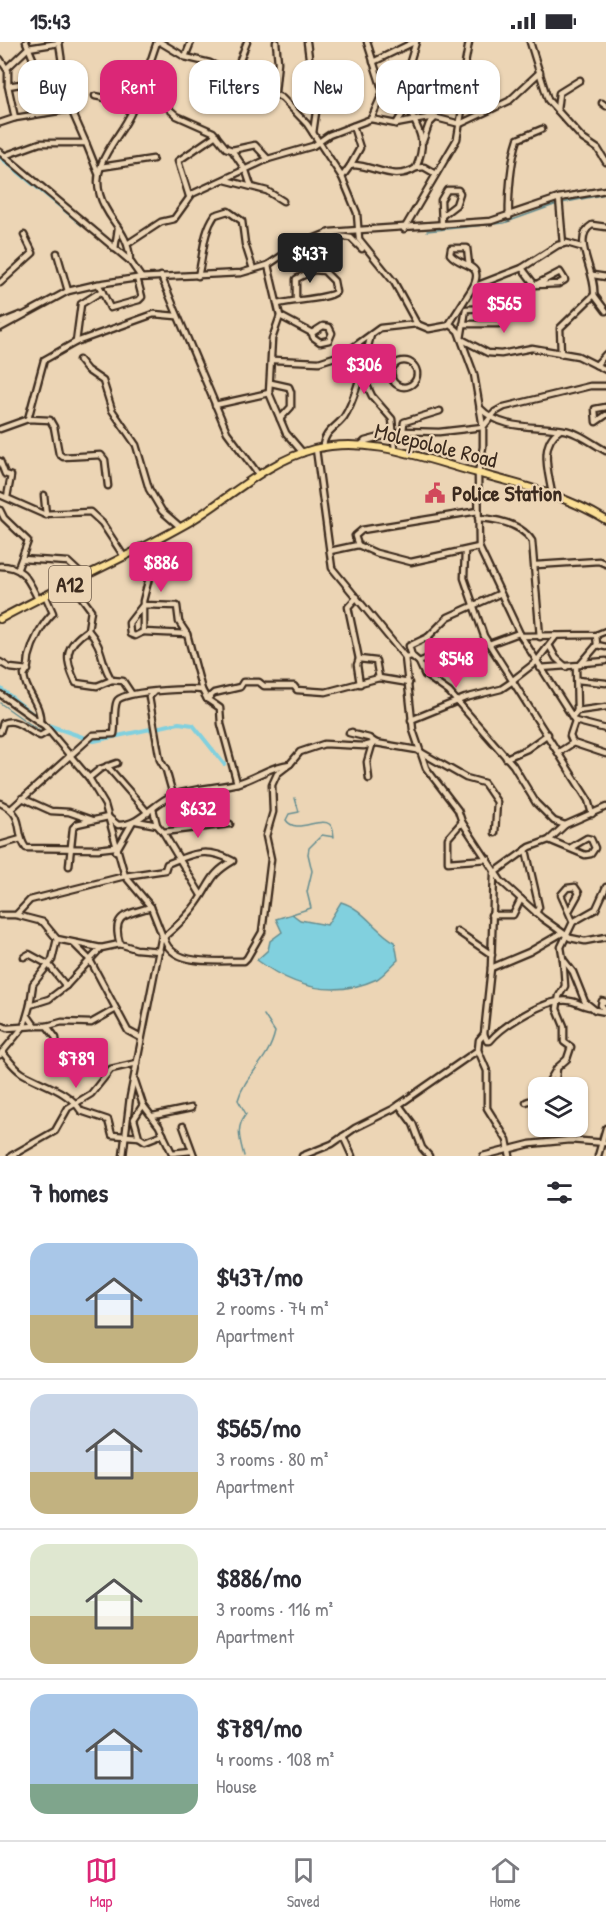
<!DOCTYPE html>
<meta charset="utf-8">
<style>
:root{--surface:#fff;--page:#f2f2f3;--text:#2b2b33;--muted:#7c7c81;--line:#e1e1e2;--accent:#db2777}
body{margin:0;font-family:"Patrick Hand",sans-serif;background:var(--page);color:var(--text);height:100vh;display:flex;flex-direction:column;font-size:22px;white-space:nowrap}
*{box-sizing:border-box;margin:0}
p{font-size:20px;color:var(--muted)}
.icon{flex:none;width:33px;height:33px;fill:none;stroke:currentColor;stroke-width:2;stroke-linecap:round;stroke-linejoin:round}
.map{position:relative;height:1114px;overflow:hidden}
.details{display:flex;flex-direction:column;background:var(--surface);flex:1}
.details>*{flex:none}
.top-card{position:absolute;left:18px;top:18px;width:570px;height:54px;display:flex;gap:12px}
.fabs{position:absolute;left:528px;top:1035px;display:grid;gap:12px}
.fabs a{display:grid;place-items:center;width:60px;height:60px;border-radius:12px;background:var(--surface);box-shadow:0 2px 4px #0004;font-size:30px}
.price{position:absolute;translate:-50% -51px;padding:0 14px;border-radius:6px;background:var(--accent);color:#fff;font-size:20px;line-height:39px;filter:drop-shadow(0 2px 3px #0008)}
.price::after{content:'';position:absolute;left:50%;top:36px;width:18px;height:14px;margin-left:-9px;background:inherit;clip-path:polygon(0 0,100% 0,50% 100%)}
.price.active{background:#222;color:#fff}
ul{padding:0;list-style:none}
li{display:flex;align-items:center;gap:18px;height:150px;padding:0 30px}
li+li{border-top:2px solid var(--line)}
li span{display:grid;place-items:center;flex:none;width:168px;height:120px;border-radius:18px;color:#555}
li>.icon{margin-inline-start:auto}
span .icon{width:72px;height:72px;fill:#fffc;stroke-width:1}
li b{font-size:26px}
h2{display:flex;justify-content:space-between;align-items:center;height:72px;padding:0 30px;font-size:26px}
.tag{padding:0 21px;border-radius:18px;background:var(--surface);box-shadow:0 2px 4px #0004;font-size:21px;line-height:54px}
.tag.active{background:var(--accent);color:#fff}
.status{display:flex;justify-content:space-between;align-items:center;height:42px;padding:0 30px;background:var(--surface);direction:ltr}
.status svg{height:16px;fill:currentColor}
.menu{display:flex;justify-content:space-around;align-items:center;height:84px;border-top:2px solid var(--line);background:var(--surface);font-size:16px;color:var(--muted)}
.menu a{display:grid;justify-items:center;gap:3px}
.menu .active{color:var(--accent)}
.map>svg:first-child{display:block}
</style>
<div class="status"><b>15:43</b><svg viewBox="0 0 49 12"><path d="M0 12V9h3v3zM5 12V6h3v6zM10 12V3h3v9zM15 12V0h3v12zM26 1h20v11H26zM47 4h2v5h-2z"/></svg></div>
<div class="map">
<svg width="606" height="1114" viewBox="0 0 606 1114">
<rect width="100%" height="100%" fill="#ecd5b5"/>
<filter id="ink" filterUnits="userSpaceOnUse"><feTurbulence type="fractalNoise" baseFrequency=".0167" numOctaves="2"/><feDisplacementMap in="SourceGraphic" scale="12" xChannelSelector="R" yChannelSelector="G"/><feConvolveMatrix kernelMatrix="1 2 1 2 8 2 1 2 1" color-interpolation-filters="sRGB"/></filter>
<g filter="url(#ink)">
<!-- water -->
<path fill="#81d0de" stroke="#658e91" stroke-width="1.5" d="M341,860C363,866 375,889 395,900L398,918C391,924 384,933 377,937C334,957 293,945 257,918L268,908L270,899L282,890L276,877L292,872L300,878L327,883Z"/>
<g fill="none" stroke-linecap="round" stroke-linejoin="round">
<!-- stream -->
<g stroke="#658e91" stroke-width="1.5">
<polyline points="427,189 504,181 557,162 606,152"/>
<polyline points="0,661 41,690"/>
<path d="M292,872L311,866L307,850L312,829L308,812L309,806L322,793L334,795C333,762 298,797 286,778L289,772L299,770L295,756"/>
<path d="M244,1114C240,1098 235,1086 246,1072L238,1058C245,1032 268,1021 275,990L264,973"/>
</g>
<!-- canal -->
<g stroke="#81d0de" stroke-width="4">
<polyline points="62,34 63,47"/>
<polyline points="0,115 83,183"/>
<polyline points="0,646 39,677"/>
<polyline points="45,682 94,699 179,681 193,683 224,722"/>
</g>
<!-- minor casing -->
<g stroke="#3b2a1e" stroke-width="9">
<g id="minor">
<polyline points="26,0 46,48 45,71"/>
<polyline points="59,0 64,35"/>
<polyline points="160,0 185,15 210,21 282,56 307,82 342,135 357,171 359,197 394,240 417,282 429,287 451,283 458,289 474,332 483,385 483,405 478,431 479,505 521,594 575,679 570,694 573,701 606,712"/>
<polyline points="307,0 316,70 313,91"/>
<polyline points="367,0 383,50"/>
<polyline points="530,0 548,58 583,97 598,107 606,120"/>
<polyline points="185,15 191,0"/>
<polyline points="0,17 8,29 8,44"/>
<polyline points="373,20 414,0"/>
<polyline points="7,26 28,6 59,1"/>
<polyline points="235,31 247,0"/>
<polyline points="143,44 177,74 213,90 226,106 232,108 246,129 251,144"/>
<polyline points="275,50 278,20 276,0"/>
<polyline points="95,54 135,62"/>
<polyline points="602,61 606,64"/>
<path d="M408,63C417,90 429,94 416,126L424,125L436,132"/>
<polyline points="557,68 559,51 580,38"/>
<polyline points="15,76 71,67"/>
<polyline points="371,77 396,82 433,75 460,82 509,59 540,30"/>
<polyline points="0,81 15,76 8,44 64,35 71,67 86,101"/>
<polyline points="396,82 408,63 416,64 433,75"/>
<polyline points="423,99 429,82 436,75"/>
<polyline points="232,108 255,103 268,117"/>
<polyline points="0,110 130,219 141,235"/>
<polyline points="4,114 40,101 86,101 98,131"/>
<polyline points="350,124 360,106 353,84"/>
<polyline points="101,125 153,117"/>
<path d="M342,135L350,124L354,123C375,124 395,140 416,126"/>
<polyline points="225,138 267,149 283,159"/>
<polyline points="189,154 178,119 216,93"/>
<polyline points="559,156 563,202"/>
<path d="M509,175C508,154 511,117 518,97L542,87"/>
<polyline points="442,183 441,158 447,148 458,148 460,151 456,163 443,173"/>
<polyline points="404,187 457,97 462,68 463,33 469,0"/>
<polyline points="330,193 351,196 362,207"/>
<polyline points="129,201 161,180 174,177 192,152 268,117 313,104 329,93 371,77 383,50 409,23 416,0"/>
<polyline points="115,207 118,186"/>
<polyline points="57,211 68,249"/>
<path d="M130,219C129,188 107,179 100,153C90,120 120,97 132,69C142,47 149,23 157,0"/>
<polyline points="268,223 280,274 272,297 269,351 286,391 303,411"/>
<path d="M469,223L467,206H451L450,212C461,226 485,220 473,245"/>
<polyline points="522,226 535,243 560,230 565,238 558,242 535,243"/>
<polyline points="593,233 606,235"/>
<polyline points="161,234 227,390 258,432"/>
<path d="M198,234C204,212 202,192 215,173L228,169L242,179L245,202L253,227"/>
<polyline points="0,241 33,211 24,193"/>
<polyline points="102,249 110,266 139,258 142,255 137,236"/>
<polyline points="594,253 606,269"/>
<path d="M278,262C291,258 329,257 336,250L334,239L324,229L314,228L296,237V257"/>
<polyline points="280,274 312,291 313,295 320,300 329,298 332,291 329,285 323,284 312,291"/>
<polyline points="0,281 20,273"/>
<polyline points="463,282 499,282 500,270 496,266 466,267 461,297 488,311 501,312 532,306 578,314 606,328"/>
<polyline points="448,284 473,245 522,226 558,203 567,201 581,205"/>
<polyline points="0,286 68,249 98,242 137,236 241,231 268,223 296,204 330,190 491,179 559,156 606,148"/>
<polyline points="76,300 154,272 176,274"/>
<polyline points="344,312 362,327"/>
<path d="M561,312L560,286L594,253C597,231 570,196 592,183L606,185"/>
<polyline points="79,318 87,328 103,339 112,368 136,403 149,447 162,469 178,483"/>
<polyline points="273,318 319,320 344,312 380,286 417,282"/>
<circle cx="404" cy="332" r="13"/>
<polyline points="596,323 606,312"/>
<polyline points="392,334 362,333 372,354 392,377 395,408"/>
<polyline points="271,341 289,345 291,350 291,365 280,377"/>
<polyline points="215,363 269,351"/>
<polyline points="606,365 595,367 596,380 606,373"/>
<path d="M480,366C502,389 535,383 564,388C578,390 593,402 606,409"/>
<polyline points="28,377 44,318 76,300 81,262 102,249 98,242"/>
<polyline points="483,385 495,370 504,365 590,344 606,344"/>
<polyline points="0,387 28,377 50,378 54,385 59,412 63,415 101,413 105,418 108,444"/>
<polyline points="403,389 404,380 440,369"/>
<polyline points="361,403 365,399 403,389 439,390 483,385"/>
<path d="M323,406C323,390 336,386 344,375C356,357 365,315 371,293"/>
<polyline points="316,407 332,526 405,615 413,688 426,726 458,768 462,780 501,839 542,876 570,896 585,899 606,895"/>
<polyline points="0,419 5,432 11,434 7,455"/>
<path d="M552,452C549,432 538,402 560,388"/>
<polyline points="0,453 43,472 90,470 102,481 123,513"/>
<polyline points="44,453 46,473"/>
<polyline points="0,468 4,476 28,499 18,526"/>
<path d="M478,476C497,477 521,482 532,499L540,595"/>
<polyline points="358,503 355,494 362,488 478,469"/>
<polyline points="140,505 150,532 143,559 143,590 135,594 130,592 129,581 143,563 177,564 179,580 187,592 202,648 207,657 220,666 221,682 237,741"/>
<polyline points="330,509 358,503 376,511 411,520 479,505"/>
<polyline points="465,509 464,536 484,594 588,758 592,772"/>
<polyline points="22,517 68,520 83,534"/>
<polyline points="536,523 599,519 606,522"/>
<path d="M0,524C24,524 28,538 38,557"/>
<path d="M71,541L91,568L88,588C105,607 100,622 112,638L123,639L131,651"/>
<polyline points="357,555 348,565 359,617 357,623 360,642"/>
<path d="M88,588C64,604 64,616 76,641L97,644L112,638"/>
<polyline points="143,590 187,592"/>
<polyline points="596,593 597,603 606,605"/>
<polyline points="521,594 596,593 606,589"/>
<polyline points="489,602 519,591"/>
<polyline points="550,605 556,616 566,625"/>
<polyline points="412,614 409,604 428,595 448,575 499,552"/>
<polyline points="405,615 412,614 419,620 425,633 449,650 513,723 536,761 554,779 565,783"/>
<polyline points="359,617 376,619 379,636"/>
<polyline points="0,620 10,626 28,628"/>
<polyline points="419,620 437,612 428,595"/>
<polyline points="583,621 606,619"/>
<polyline points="576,624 577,669"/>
<polyline points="540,626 580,623 597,603"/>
<polyline points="513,638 536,620 556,594"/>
<polyline points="577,638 606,641"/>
<polyline points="153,651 149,655 160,718 166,728 173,753"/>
<polyline points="0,652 45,684 89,736 105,763 125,834 151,865 162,893 130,1055 123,1114"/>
<polyline points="207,657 214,651 240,645 243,640 259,640 264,644 294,644 297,648 326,650 379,636 409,641"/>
<polyline points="572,675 577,669 606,665"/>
<polyline points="411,678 465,656 501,647 513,639"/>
<polyline points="575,679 606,687"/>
<path d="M40,681C42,662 25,651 24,633C29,627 28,622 29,615C33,599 42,582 53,571L45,553"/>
<path d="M0,690L3,681C17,675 27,689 40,694L49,689"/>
<polyline points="352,690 349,691 369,696 376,701"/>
<polyline points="559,710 573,701"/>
<polyline points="506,716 527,707 548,692"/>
<polyline points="107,724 148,771"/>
<polyline points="89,736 100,727 117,721"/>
<polyline points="369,737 367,720 372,703"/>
<polyline points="22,756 51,769 69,770 92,778"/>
<path d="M0,761C27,773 14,791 26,806L98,807L115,805"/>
<path d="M11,767L93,693L114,692C116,682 113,668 117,659C121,649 191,646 202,648"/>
<polyline points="153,767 157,783"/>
<polyline points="136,779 157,783 163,790 201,853"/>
<polyline points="462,780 448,796 448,820 488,817"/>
<polyline points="163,790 230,782"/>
<polyline points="549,798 585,813 591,812 595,806 591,797 587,796 570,806"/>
<polyline points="0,803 21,797"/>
<polyline points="526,808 539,865 536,871"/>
<polyline points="116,809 132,781"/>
<path d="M69,824L73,786L77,782L108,775L118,783C142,783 153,760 174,753C194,746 217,746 238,741C256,736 270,724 290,722L300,710L324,702L364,704L376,701L417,708L466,736L484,741L497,760L495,791"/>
<polyline points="606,845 596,867 573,880 561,905 563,917 573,930 585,960 595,968 606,970"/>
<polyline points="569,869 579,851 575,845 567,846 561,853 573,880"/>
<path d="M0,873H16L30,858L125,834L165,828L167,822C193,811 207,805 233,819C209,833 212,840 197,861C188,874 176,885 164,895L162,893"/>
<polyline points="16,873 43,880 57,897 101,906 120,902 136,907 160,909"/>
<polyline points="491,873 513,873 521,857"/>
<polyline points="457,889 492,913"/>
<path d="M164,895C170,926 221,918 244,919L247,916L262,890L271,817L266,794L273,770L272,743L277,732L290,722"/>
<polyline points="73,901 90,918 128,989 141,996"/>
<path d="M120,902C111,872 126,873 151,865"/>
<polyline points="24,915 29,912 49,923 66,944"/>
<polyline points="491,926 529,910 562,891"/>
<polyline points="30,963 33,942 52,918 57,897"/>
<polyline points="605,968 601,963 602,959 606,960"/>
<polyline points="28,974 35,984 47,984 56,996 57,1005"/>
<polyline points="0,983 7,986 35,984"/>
<polyline points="47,984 62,980 91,981 116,967"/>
<path d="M484,992L487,999H490C503,983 548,955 570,959C577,960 582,964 589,965"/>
<path d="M2,1010C9,1018 14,1026 22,1031C42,1043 68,1048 81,1069L108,1078L112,1093L139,1095"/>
<polyline points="0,1013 24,984 30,963 49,957 66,944 101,906"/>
<polyline points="135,1039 143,1063 159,1084 172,1111 191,1109"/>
<polyline points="545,1046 557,1026"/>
<polyline points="555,1046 557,1026 567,1017 571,1005 564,1000 564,984 557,967 559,954 565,944 563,917"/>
<polyline points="526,1060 534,1057 538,1049"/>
<polyline points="143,1063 134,1077 139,1095 145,1099 163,1092"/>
<polyline points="399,1063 413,1082 422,1106 429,1114"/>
<polyline points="153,1074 191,1066"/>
<polyline points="183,1084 194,1114"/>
<polyline points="343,1094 352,1114"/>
<polyline points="11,1114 55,1089 68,1066 91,1052 111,1027 137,1021"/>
<polyline points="302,1114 332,1102 355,1086 393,1067 478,1008"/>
<polyline points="483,1114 530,1102 570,1098 606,1101"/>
<polyline points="510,1114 507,1098 487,1066 487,1029 478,1008 479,998 484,992 491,926 494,831 530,805 549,798 565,783 606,765"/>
<polyline points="598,1114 606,1086"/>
</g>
</g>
<!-- major casing -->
<g stroke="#3b2a1e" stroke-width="10">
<path id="major" d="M0,577C61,544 126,516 186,482C229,457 265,420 314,407C367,394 420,415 470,429C517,442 564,452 606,478"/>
</g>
<!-- minor -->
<use href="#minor" stroke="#ecd5b5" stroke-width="4.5"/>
<!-- major -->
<use href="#major" stroke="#fbdf96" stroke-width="6"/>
</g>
</g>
<!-- icons -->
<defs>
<g id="civic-bare" transform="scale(1.62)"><path d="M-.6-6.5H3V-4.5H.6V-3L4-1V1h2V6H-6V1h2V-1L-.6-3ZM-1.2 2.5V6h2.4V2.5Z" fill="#d1495b" stroke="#ecd5b5" stroke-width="2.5" paint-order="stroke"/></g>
</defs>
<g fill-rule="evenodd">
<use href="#civic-bare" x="435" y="451"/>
</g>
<g text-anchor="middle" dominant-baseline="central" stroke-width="4.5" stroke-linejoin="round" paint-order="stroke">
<!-- shield labels -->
<rect fill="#ecd5b5" stroke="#705d4b" stroke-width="1.5" x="49" y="524" width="42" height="36" rx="4.5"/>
<g font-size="21" font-weight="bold" fill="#3b2a1e">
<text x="70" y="542">A12</text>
</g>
<!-- street labels -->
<g font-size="22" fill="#3b2a1e" stroke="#ecd5b5">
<text transform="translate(436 403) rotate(14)">Molepolole Road</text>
</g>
<!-- poi labels -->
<g font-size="22" font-weight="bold" fill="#3b2a1e" stroke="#ecd5b5" text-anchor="start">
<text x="452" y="451">Police Station</text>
</g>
</g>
</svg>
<div class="fabs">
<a><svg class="icon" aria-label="layers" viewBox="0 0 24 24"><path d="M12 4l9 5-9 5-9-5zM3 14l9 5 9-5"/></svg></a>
</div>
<b class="price active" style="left:310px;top:242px">$437</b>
<b class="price" style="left:504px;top:292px">$565</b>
<b class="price" style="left:364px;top:353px">$306</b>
<b class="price" style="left:161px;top:551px">$886</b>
<b class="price" style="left:456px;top:647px">$548</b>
<b class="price" style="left:198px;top:797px">$632</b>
<b class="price" style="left:76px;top:1047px">$789</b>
<div class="top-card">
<a class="tag">Buy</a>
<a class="tag active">Rent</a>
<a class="tag">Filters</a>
<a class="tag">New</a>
<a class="tag">Apartment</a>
</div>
</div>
<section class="details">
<h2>7 homes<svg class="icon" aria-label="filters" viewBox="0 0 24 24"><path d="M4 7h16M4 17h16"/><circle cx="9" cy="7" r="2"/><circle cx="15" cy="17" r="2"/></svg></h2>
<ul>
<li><span style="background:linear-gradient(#a9c7e8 60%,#c2b280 0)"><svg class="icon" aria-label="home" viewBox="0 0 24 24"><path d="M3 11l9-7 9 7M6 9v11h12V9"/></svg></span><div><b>$437/mo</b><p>2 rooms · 74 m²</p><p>Apartment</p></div></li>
<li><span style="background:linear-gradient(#c9d6e8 65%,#c2b280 0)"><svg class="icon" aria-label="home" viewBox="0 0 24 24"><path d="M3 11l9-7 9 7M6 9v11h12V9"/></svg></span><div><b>$565/mo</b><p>3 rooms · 80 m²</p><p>Apartment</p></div></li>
<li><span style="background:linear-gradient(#dfe7d0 60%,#c2b280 0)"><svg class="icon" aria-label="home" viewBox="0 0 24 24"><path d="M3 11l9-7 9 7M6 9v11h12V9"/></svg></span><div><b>$886/mo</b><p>3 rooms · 116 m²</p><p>Apartment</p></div></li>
<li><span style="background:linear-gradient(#a9c7e8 75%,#7fa58c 0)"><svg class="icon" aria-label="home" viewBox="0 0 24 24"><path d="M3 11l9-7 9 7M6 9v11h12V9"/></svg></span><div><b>$789/mo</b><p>4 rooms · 108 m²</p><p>House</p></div></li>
</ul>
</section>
<nav class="menu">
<a class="active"><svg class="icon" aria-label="map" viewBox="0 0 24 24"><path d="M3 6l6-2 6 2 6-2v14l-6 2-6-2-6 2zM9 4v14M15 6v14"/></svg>Map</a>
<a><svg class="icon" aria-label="saved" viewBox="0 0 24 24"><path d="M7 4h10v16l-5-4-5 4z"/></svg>Saved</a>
<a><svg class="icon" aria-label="home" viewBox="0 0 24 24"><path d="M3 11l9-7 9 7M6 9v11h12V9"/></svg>Home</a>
</nav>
